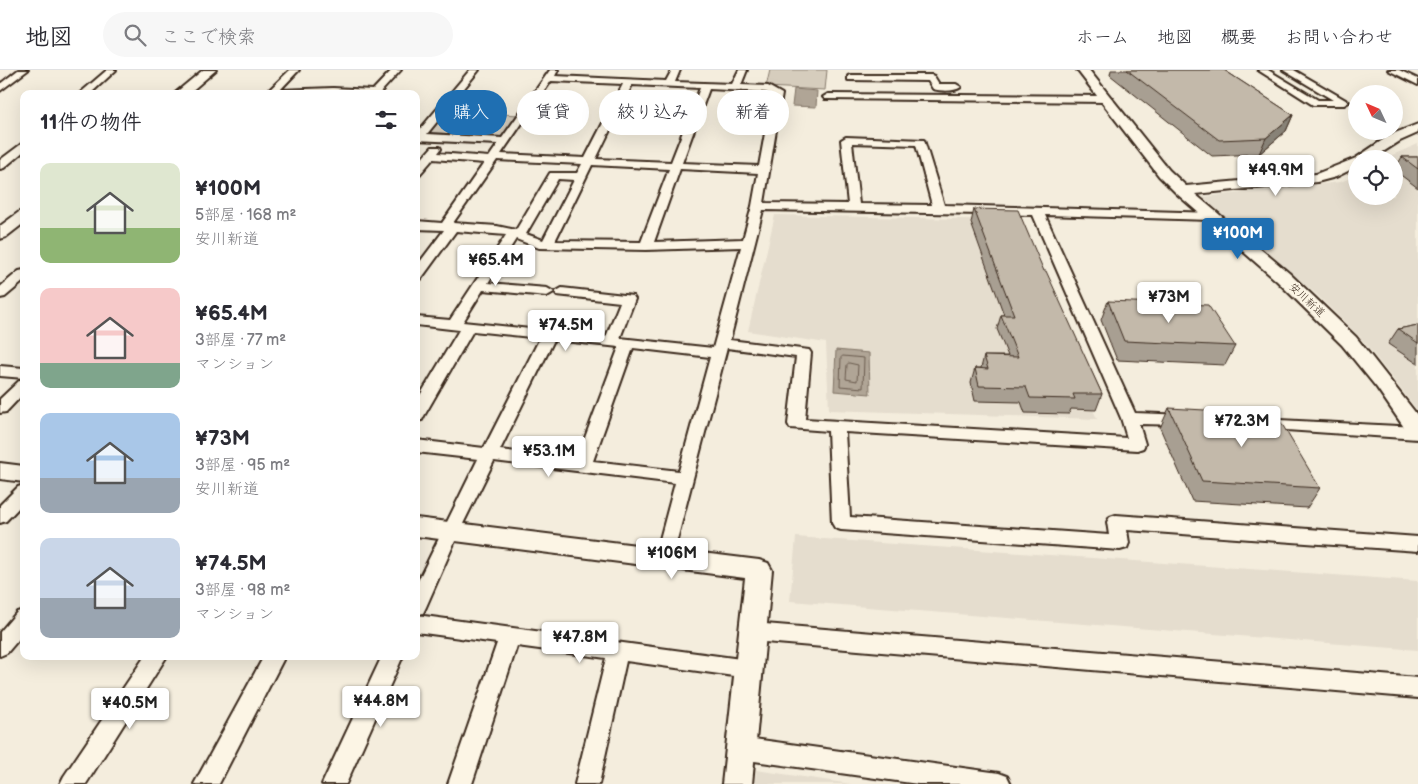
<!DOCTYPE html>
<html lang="ja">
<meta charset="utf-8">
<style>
:root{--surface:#fff;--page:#f7f7f7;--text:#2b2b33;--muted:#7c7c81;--line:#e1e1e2;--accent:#1f6fb2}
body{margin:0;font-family:"Balsamiq Sans","Klee One",sans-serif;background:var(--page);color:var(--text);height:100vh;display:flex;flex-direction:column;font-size:19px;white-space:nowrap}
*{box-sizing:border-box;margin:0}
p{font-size:16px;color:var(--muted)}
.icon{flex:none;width:28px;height:28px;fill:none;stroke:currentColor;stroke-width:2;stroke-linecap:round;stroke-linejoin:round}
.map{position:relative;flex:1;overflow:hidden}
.side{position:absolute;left:20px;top:20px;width:400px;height:570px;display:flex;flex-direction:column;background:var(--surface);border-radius:10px;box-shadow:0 5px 20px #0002}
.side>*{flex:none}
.top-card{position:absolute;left:435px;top:20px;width:475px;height:45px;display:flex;gap:10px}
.needle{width:32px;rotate:314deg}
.buttons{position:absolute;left:1348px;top:15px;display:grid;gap:10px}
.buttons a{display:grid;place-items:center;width:55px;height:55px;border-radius:50%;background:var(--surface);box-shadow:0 5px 20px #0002;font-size:25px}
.price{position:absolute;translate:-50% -42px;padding:0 11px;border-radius:5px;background:#fff;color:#222;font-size:16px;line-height:32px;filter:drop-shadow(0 1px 2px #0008)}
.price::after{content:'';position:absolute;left:50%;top:30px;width:15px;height:11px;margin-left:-8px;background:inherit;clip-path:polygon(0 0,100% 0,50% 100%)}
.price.on{background:var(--accent);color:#fff}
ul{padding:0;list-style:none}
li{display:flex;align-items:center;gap:15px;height:125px;padding:0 20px}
li span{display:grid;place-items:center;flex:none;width:140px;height:100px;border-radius:10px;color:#555}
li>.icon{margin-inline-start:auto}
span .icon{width:60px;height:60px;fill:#fffc;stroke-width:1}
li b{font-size:21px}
h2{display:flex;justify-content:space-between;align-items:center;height:60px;padding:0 20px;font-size:21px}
.tag{padding:0 18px;border-radius:22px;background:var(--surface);box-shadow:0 5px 20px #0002;font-size:18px;line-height:45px}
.tag.on{background:var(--accent);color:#fff}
header{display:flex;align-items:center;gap:30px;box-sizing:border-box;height:70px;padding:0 25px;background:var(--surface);border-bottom:1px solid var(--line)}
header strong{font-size:24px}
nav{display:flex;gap:28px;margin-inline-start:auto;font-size:18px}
.search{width:350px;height:45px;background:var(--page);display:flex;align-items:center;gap:12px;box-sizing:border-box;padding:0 18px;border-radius:28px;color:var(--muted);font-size:19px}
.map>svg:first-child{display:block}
</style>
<header>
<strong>地図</strong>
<div class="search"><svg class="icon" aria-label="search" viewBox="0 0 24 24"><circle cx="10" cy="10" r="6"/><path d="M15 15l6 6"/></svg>ここで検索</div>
<nav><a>ホーム</a><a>地図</a><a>概要</a><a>お問い合わせ</a></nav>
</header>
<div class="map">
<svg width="1418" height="714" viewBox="0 0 1418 714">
<rect width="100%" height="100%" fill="#f4eddd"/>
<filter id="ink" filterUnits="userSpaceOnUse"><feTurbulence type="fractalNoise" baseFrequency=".02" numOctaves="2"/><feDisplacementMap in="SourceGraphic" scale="10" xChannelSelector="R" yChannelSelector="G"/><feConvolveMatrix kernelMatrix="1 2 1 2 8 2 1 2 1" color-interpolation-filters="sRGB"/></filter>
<g filter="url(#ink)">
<!-- built -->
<g fill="#e5ddce">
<polygon points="1418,74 1418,341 1360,267 1316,224 1202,127 1340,112 1356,106 1356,126 1394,126 1394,89 1383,89"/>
<polygon points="775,145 1012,150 1097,349 829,340 826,273 748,261"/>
<polygon points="796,467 1418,511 1418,580 790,531"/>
<polygon points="756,700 851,714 755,714"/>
</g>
<!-- green -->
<g fill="#d6cdbd" stroke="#887c6e">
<polygon points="770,0 827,0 825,20 766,17"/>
<polygon points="446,41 519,45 504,66 498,68 427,62"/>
</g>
<!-- water -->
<g fill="#b0a596" stroke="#817466">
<polygon points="794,19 817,21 816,37 792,36"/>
<polygon points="836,280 869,283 870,324 834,321"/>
</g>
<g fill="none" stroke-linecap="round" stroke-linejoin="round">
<!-- shore -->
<g stroke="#6a5b4e" stroke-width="1">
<polygon points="843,286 864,288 863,318 840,316 841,288"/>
<polygon points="849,293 858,295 857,311 846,309 847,295"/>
</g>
<!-- minor casing -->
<g stroke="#3b2a1e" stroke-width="4">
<g id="minor">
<polygon points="18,0 28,0 0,21 0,14"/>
<polygon points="107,0 116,0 90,24 79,24"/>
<polygon points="290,0 299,0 280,20 333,18 373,20 392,0 401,0 379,24 265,24"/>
<path d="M470,0H479L427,64L502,68L550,0H558L555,6L666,11L672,0H680L675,12L732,14L739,0H747L741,15L768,16L782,24L764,133L848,134L841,70L846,67L924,70L944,135L1215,143L1217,146L1211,150L1045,145L1135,343L1186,345L1192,346L1194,350L1192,354L1186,355L1139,354L1145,374L1143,378L1137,380L845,362L850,447L1109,465L1107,452L1110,447L1116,445L1418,467V481L1127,460L1129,473L1127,478L1120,480L841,460L835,458L832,453L828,361L790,358L788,354L796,287L727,278L671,493L664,495L657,493L655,488L675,413L494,391L459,462L426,537L423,543L417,545L748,590L756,592L759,599L756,606L748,608L626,591L599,714H575L606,588L517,576L472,714H448L497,573L416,562V515L478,389L416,382V370L484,378L540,268L473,261L424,346L422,350L416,351V332L459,260L416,255V247L450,250L506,165L456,161L421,209L416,210V197L444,160L416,159V151L442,153L484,93L433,89L420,104L416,105V95L432,77H440L441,79L438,83L489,87L498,74L416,70V64ZM551,11L623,14L585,88L501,84ZM632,15L700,18L671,92L596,89ZM709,19L766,22L772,25L759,96L682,93ZM852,73L916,75L932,135L859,134ZM497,90L582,94L577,103H550L516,160L497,156L453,153ZM592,95L669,99L641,172L555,171ZM680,99L758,103L752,136L743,169L654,172ZM558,109L574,110L543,170L526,164ZM763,140L1033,145L1121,348L1127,368L805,349L811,283L809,280L730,270ZM516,169L539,178L646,180L741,177L713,278L620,268L635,229L633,226L562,218L555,222L557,225L620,232L606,267L463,252L483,220L547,226L554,222L547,218L488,213ZM554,270L619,277L577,389L500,380ZM633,278L710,287L679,401L593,391Z"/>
<polygon points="1258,0 1268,0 1318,30 1333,30 1283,0 1294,0 1349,32 1344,35 1313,35"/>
<polygon points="1388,0 1399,0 1418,9 1418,15"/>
<path d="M851,5H931L934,6L939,14H956L961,17C954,22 941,21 933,19L928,11L848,10V6Z"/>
<polygon points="828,24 1107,26 1112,29 1107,32 825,29 823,27"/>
<polygon points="24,72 24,81 4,98 0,99 0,90"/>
<polygon points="24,200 24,211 5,227 0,228 0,217 19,201"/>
<polygon points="0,296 24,298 24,308 0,306"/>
<polygon points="24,309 24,323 6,342 0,343 0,329 19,311"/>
<polygon points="1261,349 1418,357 1418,369 1255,358 1253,354 1255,350"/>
<polygon points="24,415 24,432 6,451 0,453 0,435 18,417"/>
<polygon points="24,540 24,563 7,583 0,586 0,562 17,542"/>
<polygon points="752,553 1418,608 1418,628 752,571 745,568 742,562 745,556"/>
<polygon points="145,586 167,586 86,714 60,714 64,706"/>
<polygon points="264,586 285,586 219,714 194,714"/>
<polygon points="382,586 403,586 346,714 322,714"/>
<polygon points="740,667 999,703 1007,706 1011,714 918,714 740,689 732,686 729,678 732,670"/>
</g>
</g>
<!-- tertiary casing -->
<g stroke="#3b2a1e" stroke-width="4">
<g id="tertiary">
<polygon points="203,0 216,0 188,24 174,24"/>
<polygon points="1077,0 1089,0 1169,100 1186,116 1316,104 1356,88 1390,65 1418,54 1418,63 1400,71 1372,89 1356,89 1356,97 1336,107 1317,112 1195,124 1289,203 1356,267 1418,346 1418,368 1410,366 1377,318 1342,275 1277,211 1177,124 1159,106"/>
<polygon points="24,140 24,153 6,167 0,169 0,156 19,142"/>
<polygon points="0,393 24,396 24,412 0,409"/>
<polygon points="416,448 759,490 768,493 772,500 752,714 722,714 745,508 416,466"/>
</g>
</g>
<!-- minor -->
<use href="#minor" fill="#fcf5e5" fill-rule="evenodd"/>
<!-- tertiary -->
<use href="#tertiary" fill="#fcf5e5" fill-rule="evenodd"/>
</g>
<!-- wall -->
<g fill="#a89f92" stroke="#3b2a1e">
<polygon points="1111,0 1224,0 1293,45 1286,61 1259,84 1212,86 1110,5"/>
<polygon points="1402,87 1418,87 1418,118 1394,100"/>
<polygon points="974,139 1044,201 1102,324 1096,340 1071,339 1069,344 1025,343 1021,332 975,331 971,313 975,298 981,298 984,286 1008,286 997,259 1001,245 1004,245 971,153"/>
<polygon points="1108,231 1235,276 1225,295 1117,290 1101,250"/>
<polygon points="1418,255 1418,294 1388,274 1398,259"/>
<polygon points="1169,338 1320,418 1307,438 1192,431 1160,358"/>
</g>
<!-- shaded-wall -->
<polygon fill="#888277" stroke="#3b2a1e" points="1293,45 1286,61 1259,84 1266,68"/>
<!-- building -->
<g fill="#c3b9aa" stroke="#3b2a1e">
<polygon points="1127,0 1224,0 1293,45 1266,68 1219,70"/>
<polygon points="1402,87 1418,87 1418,99"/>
<polygon points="974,139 1018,140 1044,201 1046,201 1102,324 1073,324 1075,329 1030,328 1026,317 979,316 975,298 988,299 984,286 1018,287 1001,245 1014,245"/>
<polygon points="1108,231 1208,235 1235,276 1124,271"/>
<polygon points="1418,255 1418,273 1398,259"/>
<polygon points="1169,338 1276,344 1320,418 1202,411"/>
</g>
</g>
<g text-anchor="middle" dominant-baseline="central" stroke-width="4" stroke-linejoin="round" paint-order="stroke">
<!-- far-street labels -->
<g font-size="11" fill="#3b2a1e" stroke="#fcf5e5">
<text transform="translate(1307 230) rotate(43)">安川新道</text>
</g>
</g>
</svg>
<div class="buttons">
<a><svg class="needle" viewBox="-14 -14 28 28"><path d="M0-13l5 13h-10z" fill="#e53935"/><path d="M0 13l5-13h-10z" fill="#7c7c81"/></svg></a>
<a><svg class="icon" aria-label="locate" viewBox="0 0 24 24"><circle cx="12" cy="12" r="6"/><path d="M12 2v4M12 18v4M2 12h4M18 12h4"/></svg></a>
</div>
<b class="price" style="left:1276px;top:127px">¥49.9M</b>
<b class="price on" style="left:1238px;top:190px">¥100M</b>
<b class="price" style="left:496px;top:217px">¥65.4M</b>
<b class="price" style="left:1169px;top:254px">¥73M</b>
<b class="price" style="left:566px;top:282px">¥74.5M</b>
<b class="price" style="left:1242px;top:378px">¥72.3M</b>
<b class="price" style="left:549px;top:408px">¥53.1M</b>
<b class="price" style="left:672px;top:510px">¥106M</b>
<b class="price" style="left:580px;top:594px">¥47.8M</b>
<b class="price" style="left:381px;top:658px">¥44.8M</b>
<b class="price" style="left:130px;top:660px">¥40.5M</b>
<div class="top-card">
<a class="tag on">購入</a>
<a class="tag">賃貸</a>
<a class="tag">絞り込み</a>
<a class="tag">新着</a>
</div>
<section class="side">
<h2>11件の物件<svg class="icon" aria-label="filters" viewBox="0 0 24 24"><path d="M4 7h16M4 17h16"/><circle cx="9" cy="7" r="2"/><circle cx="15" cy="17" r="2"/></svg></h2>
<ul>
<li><span style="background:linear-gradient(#dfe7d0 65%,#8fb573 0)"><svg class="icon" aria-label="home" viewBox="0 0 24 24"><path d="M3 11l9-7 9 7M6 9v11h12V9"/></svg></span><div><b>¥100M</b><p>5部屋 · 168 m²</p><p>安川新道</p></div></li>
<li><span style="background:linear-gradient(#f6c9c9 75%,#7fa58c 0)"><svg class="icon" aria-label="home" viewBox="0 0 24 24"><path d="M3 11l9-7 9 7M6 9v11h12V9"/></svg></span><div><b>¥65.4M</b><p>3部屋 · 77 m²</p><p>マンション</p></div></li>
<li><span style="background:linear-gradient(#a9c7e8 65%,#9aa5b1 0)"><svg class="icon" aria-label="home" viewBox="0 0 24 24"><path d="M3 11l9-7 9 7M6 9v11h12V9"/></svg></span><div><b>¥73M</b><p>3部屋 · 95 m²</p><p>安川新道</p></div></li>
<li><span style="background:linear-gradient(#c9d6e8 60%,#9aa5b1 0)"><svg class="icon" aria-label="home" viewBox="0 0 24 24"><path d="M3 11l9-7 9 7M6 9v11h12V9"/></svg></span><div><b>¥74.5M</b><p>3部屋 · 98 m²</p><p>マンション</p></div></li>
</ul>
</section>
</div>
